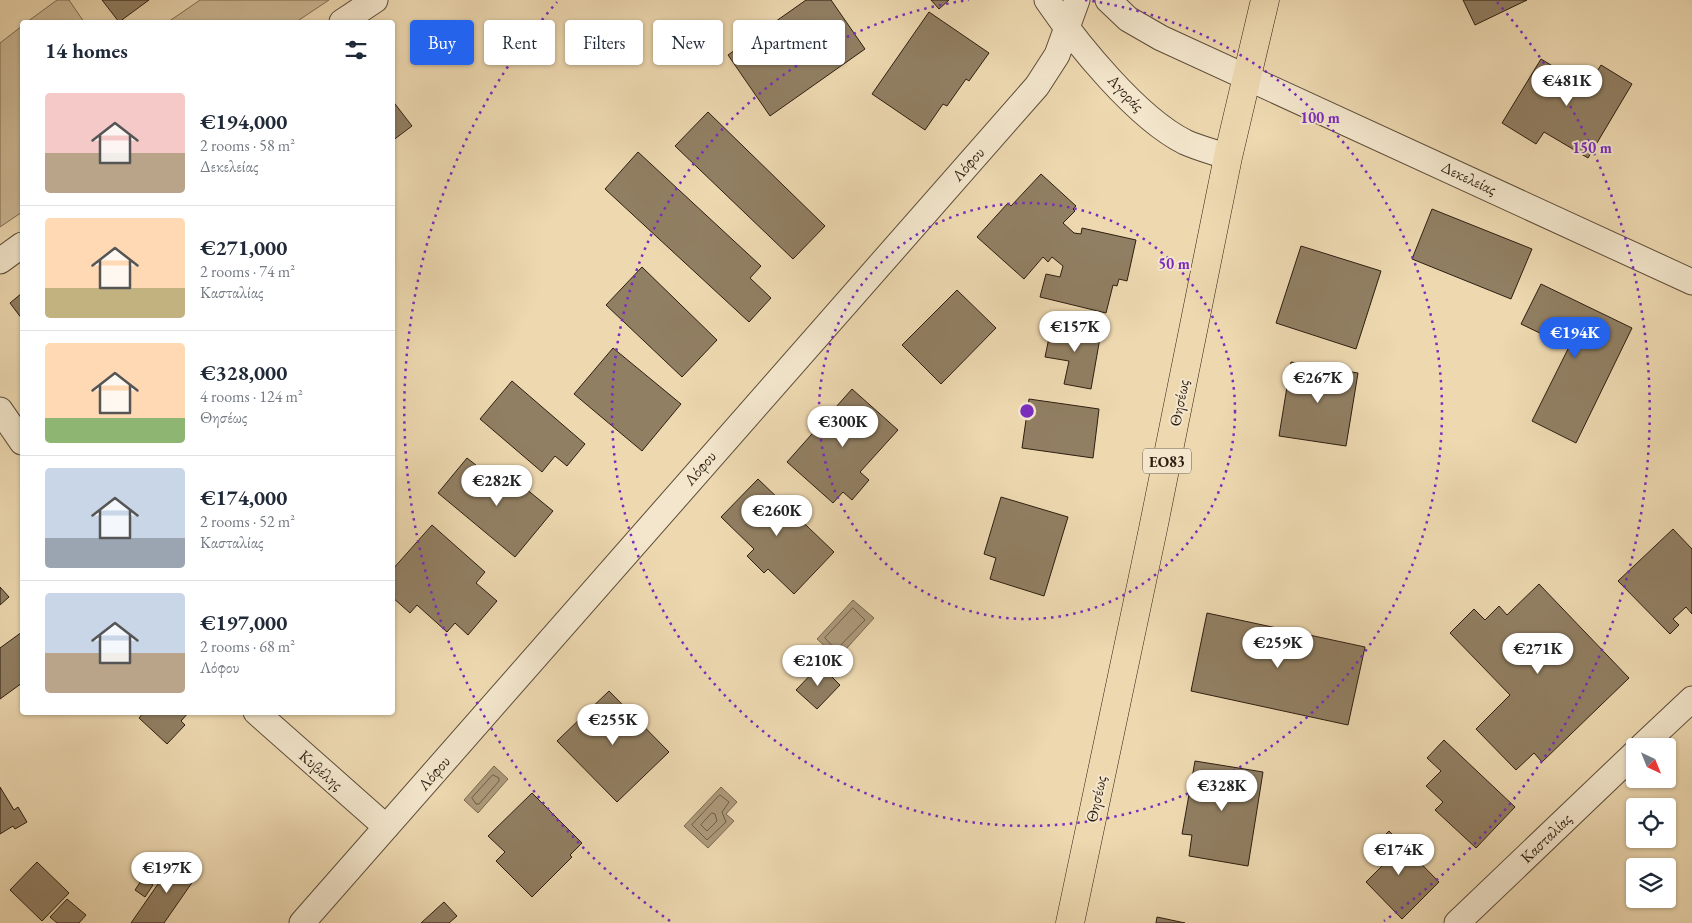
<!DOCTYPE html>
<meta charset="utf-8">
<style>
:root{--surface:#fff;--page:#f2f2f3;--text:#1f2937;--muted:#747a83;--line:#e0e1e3;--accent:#2563eb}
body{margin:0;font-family:"EB Garamond",serif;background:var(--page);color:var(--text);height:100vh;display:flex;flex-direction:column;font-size:19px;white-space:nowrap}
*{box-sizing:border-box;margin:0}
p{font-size:16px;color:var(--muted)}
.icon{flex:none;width:28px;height:28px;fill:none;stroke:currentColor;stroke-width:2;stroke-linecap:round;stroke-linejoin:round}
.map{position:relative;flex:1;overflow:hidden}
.side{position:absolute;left:20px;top:20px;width:375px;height:695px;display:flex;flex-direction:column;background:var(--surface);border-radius:5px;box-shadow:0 1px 4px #0004}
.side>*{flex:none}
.top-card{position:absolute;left:410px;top:20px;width:475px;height:45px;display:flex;gap:10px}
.needle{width:32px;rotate:137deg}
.fabs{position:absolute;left:1626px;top:738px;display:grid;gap:10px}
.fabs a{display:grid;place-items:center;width:50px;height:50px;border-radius:5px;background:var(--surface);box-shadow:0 1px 4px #0004;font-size:25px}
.price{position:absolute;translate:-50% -42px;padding:0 11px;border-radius:18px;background:#fff;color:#222;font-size:16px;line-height:32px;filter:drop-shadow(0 1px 2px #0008)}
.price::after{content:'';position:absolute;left:50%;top:30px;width:15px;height:11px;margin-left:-8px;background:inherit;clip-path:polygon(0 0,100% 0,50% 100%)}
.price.selected{background:var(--accent);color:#fff}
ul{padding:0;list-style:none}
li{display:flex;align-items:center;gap:15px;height:125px;padding:0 25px}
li+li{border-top:1px solid var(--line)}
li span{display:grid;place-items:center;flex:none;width:140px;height:100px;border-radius:5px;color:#555}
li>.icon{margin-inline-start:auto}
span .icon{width:60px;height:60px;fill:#fffc;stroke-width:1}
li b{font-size:21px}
h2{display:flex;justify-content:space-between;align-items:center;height:60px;padding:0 25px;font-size:21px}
.chip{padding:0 18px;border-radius:5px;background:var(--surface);box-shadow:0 1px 4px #0004;font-size:18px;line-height:45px}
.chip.selected{background:var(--accent);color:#fff}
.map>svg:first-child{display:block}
</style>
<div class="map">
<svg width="1692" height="923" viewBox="0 0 1692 923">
<rect width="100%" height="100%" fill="#edd8b0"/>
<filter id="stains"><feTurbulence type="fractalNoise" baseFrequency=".004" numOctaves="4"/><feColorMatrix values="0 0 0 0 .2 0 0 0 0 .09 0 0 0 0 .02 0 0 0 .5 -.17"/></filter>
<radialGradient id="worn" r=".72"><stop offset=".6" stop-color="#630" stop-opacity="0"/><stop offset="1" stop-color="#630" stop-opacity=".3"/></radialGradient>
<!-- green -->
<g fill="#ccb895" stroke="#7c6b52">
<polygon points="57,0 69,0 84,22 27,22"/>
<polygon points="200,0 329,0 296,22 168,22"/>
<polygon points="22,26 22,212 0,227 0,43"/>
</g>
<!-- water -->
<g fill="#ac997a" stroke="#796850">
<polygon points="853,600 874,618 838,658 817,639"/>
<polygon points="494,766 508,779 478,813 464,800"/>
<polygon points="721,787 737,802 726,814 734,821 708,848 684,826"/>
</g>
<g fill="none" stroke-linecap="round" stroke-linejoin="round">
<!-- shore -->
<g stroke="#6c5c45" stroke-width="1">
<polygon points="853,608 865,620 836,650 825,638"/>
<polygon points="493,775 499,778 499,781 479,804 476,804 472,798"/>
<polygon points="720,795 729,802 722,812 726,822 707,840 692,825"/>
<polygon points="712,813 715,814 717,821 707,831 701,825"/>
</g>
</g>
<!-- building -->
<g fill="#917f63" stroke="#2d1e10">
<polygon points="102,0 149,0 119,22"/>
<polygon points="806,0 831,0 865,49 770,116 728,55"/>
<polygon points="931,0 949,0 939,9"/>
<polygon points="1463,0 1527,0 1475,25"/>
<polygon points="929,12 989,53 969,81 966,79 947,106 943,104 925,130 872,94"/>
<polygon points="1541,59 1587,87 1601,65 1632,84 1588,158 1544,132 1536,144 1502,123"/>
<polygon points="392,100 412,126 392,141"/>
<polygon points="708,112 825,226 793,259 675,146"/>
<polygon points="638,152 761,266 750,278 771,298 749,322 605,189"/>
<polygon points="1041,174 1076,206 1073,209 1075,211 1063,223 1074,233 1081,234 1082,228 1136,240 1127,281 1119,279 1117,286 1113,285 1106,313 1040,297 1046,274 1060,277 1063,266 1052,257 1048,262 1043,257 1024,279 977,237 1008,203 1011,206"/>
<polygon points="1432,209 1532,249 1511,299 1412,259"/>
<polygon points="1301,246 1381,271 1356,349 1276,323"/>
<polygon points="642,267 717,340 682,377 606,305"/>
<polygon points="1541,284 1632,328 1576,443 1532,421 1569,347 1521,324"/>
<polygon points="957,290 996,328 941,384 902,345"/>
<polygon points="22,293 22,319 10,303"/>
<polygon points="1052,323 1101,332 1091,389 1064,384 1069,361 1045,357"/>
<polygon points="613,348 681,404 642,451 574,394"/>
<polygon points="1291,362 1358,373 1346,446 1279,436"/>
<polygon points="512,381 585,444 567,466 555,456 542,472 480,419"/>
<polygon points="852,389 898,430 860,472 869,480 852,500 843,492 833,503 787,462"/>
<polygon points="1029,399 1099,409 1093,458 1022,448"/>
<polygon points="467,458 486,473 476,485 491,497 509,475 553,511 515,557 438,493"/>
<polygon points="758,479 834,552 794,594 768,569 764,573 747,556 754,549 721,517"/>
<polygon points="1001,497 1068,517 1044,596 990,579 996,558 984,554"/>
<polygon points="432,525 485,572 476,583 497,601 468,635 455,623 447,632 417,605 410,613 392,597 392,570"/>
<polygon points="1673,529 1692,549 1692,614 1686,607 1673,619 1679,625 1670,634 1618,581"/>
<polygon points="1539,584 1629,678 1542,762 1534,753 1516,770 1476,729 1510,695 1450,633 1474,609 1485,620 1499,606 1507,615"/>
<polygon points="0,587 9,597 0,605"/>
<polygon points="1207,613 1365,647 1348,725 1191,691"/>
<polygon points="22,632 22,683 0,699 0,648"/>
<polygon points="820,665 840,685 817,709 796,690"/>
<polygon points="609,691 669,752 617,802 557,741"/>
<polygon points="144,712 189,712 181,721 185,725 167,744 139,718"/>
<polygon points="1444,740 1515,807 1476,848 1435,810 1443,802 1426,786 1441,771 1427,758"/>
<polygon points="1195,761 1263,772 1248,866 1189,856 1192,835 1182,834"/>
<polygon points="0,787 14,810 18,807 27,822 15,829 13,826 0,834"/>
<polygon points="532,793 582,843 570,855 572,857 532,897 496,861 505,852 488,836"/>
<polygon points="1389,831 1439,882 1402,919 1366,882 1382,866 1368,852"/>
<polygon points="176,858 198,874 164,923 131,923"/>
<polygon points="37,862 69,893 42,921 10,890"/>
<polygon points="143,878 153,885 145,897 135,890"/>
<polygon points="67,899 86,915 79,923 57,923 50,917"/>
<polygon points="444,902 457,916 449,923 421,923"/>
<polygon points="1157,917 1185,923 1156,923"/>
</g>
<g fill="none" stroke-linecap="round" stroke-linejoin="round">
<!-- street casing -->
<g stroke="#5d4c38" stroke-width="27">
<g id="street">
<path d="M1047,0C1077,44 1137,118 1185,142C1198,148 1214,152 1228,157"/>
<polyline points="1108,0 1128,19 1161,38 1692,282"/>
<polyline points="342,22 375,0"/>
<polyline points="0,261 22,245"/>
<polyline points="0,410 22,442"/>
<polyline points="256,712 386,827"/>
<polyline points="1642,746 1692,699"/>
<polyline points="302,923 1037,86 1057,55 1077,0"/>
<polyline points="1457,923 1635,753"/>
</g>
</g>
<!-- primary casing -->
<g stroke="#2d1e10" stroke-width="29">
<polyline id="primary" points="1070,923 1153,529 1228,157 1265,0"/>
</g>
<!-- street -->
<use href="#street" stroke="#f3e6cc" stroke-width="25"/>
<!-- primary -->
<use href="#primary" stroke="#edd8b0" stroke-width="28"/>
</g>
<!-- distance rings -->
<g fill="none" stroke="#7b2cbf" stroke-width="2.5" stroke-dasharray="2.5 5">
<circle cx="1027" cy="411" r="208"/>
<path d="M1085 0A415 415 0 1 1 969 0"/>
<path d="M670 921A623 623 0 0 1 557 2M1497 2A623 623 0 0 1 1384 921"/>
</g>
<g text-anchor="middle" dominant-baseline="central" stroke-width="4" stroke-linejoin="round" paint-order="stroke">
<!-- shield labels -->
<rect fill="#f3e6cc" stroke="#685a48" stroke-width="1" x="1143" y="448.5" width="48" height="25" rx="4"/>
<g font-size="15" font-weight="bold" fill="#2d1e10">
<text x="1167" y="461">ΕΟ83</text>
</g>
<!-- street labels -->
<g font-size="16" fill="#2d1e10" stroke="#f3e6cc">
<text transform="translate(1126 93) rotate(46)">Αγοράς</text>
<text transform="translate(968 164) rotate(-48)">Λόφου</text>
<text transform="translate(1469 178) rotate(25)">Δεκελείας</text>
<text transform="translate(1179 403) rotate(-79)">Θησέως</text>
<text transform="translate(700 468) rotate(-49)">Λόφου</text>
<text transform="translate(321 770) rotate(41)">Κυβέλης</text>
<text transform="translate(434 773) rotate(-49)">Λόφου</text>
<text transform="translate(1096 799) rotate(-78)">Θησέως</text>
<text transform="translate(1546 838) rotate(-44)">Κασταλίας</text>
</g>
</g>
<circle cx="1027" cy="411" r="8" fill="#7b2cbf" stroke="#f3e6cc" stroke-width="2.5"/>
<g font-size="15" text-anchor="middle" font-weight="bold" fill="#7b2cbf" stroke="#f3e6cc" stroke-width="4" stroke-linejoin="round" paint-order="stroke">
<text x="1320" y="123">100 m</text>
<text x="1592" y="153">150 m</text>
<text x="1174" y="269">50 m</text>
</g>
<rect width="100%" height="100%" filter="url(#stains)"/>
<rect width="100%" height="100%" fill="url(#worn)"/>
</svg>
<div class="fabs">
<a><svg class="needle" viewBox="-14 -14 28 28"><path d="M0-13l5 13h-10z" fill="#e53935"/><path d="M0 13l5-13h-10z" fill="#747a83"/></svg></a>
<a><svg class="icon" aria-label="locate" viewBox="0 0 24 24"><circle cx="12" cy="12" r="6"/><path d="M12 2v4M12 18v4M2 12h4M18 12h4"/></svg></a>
<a><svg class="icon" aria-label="layers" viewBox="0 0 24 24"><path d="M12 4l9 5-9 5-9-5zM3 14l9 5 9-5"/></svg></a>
</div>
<b class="price" style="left:1567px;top:107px">€481K</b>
<b class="price" style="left:1075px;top:353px">€157K</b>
<b class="price selected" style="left:1575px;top:359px">€194K</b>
<b class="price" style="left:1318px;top:404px">€267K</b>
<b class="price" style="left:843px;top:448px">€300K</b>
<b class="price" style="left:497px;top:507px">€282K</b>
<b class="price" style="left:777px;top:537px">€260K</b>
<b class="price" style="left:1278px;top:669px">€259K</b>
<b class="price" style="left:1538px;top:675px">€271K</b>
<b class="price" style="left:818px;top:687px">€210K</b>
<b class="price" style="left:613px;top:746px">€255K</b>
<b class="price" style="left:1222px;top:812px">€328K</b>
<b class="price" style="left:1399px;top:876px">€174K</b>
<b class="price" style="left:167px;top:894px">€197K</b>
<div class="top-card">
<a class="chip selected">Buy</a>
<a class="chip">Rent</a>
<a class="chip">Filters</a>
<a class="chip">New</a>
<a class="chip">Apartment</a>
</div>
<section class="side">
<h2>14 homes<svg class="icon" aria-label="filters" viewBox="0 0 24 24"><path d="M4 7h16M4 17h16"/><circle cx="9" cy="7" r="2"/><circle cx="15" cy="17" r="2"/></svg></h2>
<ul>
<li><span style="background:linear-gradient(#f6c9c9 60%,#b9a48a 0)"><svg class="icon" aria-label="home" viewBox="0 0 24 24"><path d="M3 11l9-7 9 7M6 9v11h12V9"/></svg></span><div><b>€194,000</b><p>2 rooms · 58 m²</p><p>Δεκελείας</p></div></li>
<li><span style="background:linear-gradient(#ffd9b3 70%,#c2b280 0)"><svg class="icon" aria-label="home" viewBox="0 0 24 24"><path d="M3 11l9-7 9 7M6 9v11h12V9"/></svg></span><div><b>€271,000</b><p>2 rooms · 74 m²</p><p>Κασταλίας</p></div></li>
<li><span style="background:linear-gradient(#ffd9b3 75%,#8fb573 0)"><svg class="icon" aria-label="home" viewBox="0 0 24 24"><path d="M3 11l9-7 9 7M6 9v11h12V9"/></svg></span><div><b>€328,000</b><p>4 rooms · 124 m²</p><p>Θησέως</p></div></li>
<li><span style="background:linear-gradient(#c9d6e8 70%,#9aa5b1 0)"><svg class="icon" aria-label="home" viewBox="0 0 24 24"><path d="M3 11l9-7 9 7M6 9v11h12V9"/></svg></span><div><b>€174,000</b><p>2 rooms · 52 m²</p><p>Κασταλίας</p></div></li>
<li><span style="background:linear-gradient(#c9d6e8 60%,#b9a48a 0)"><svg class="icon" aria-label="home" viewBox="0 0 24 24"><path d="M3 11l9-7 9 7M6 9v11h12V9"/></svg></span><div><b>€197,000</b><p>2 rooms · 68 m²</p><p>Λόφου</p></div></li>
</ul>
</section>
</div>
